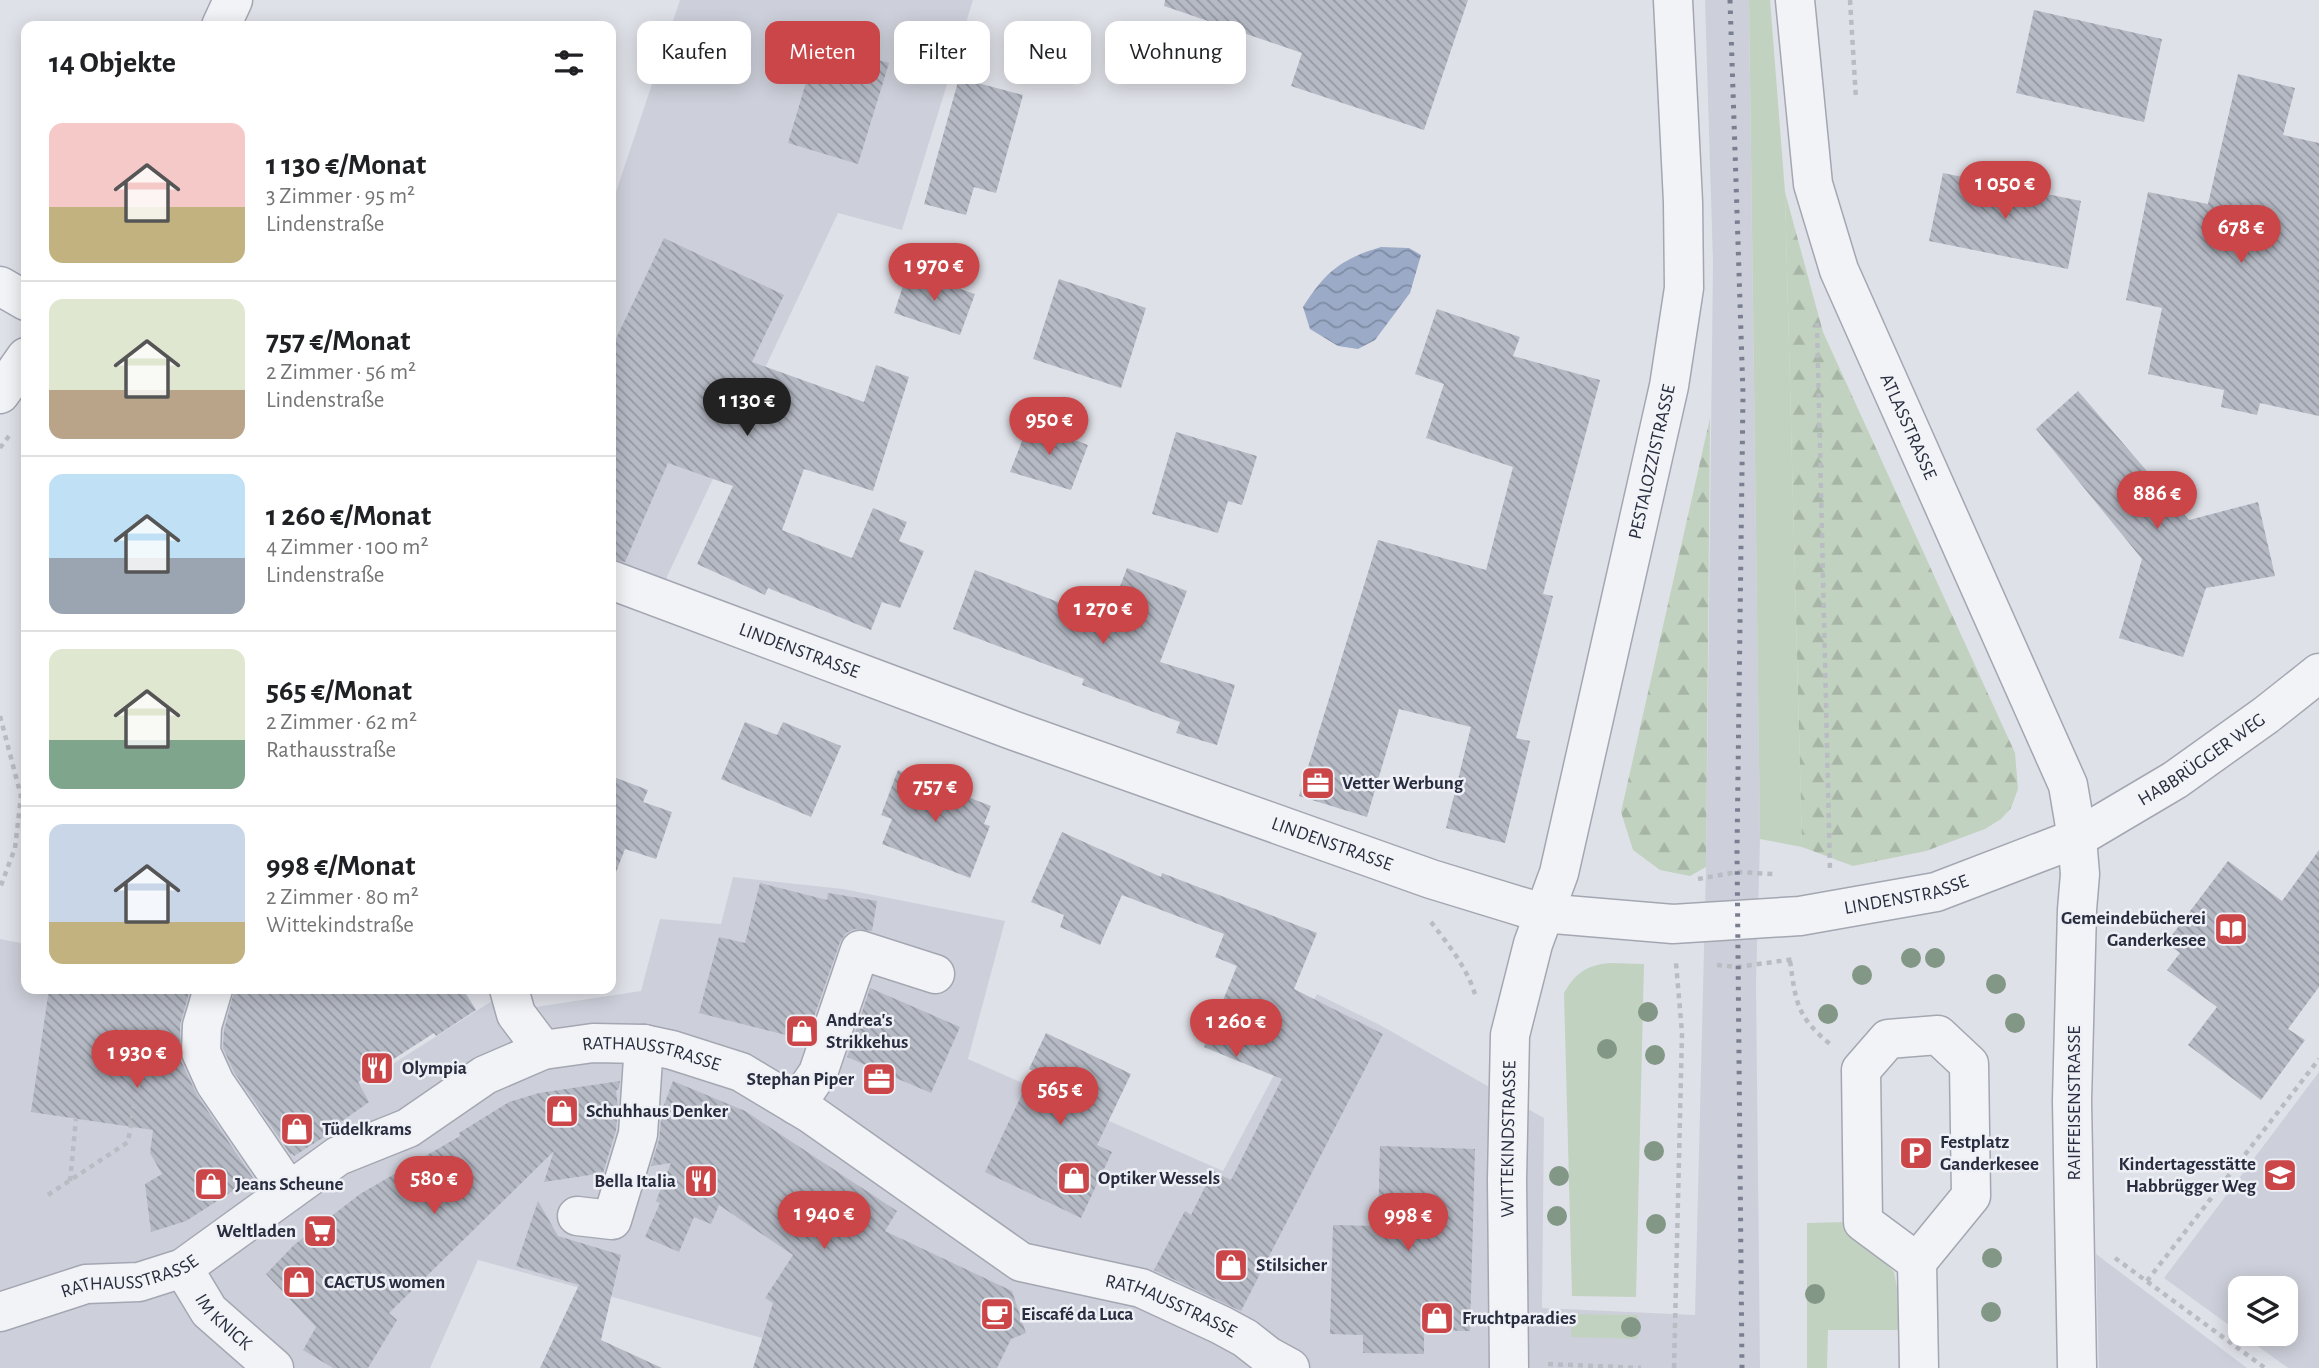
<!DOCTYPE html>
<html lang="de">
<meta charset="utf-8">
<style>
:root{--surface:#fff;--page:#f2f2f2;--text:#202124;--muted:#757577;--line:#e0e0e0;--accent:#cb4648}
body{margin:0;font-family:"Alegreya Sans",sans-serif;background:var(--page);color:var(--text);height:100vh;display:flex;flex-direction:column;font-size:26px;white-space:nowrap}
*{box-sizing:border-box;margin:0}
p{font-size:23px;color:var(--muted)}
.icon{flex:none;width:38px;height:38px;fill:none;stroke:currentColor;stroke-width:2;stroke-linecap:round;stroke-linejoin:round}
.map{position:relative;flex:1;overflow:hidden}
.sheet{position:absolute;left:21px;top:21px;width:595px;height:973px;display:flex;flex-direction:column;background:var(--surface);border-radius:14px;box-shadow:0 4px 18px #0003}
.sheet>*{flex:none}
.top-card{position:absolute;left:637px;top:21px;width:665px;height:63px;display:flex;gap:14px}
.buttons{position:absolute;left:2228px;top:1276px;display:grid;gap:14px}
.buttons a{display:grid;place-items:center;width:70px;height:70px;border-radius:14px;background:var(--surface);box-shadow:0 4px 18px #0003;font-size:35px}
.price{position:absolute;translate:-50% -60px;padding:0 16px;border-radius:24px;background:var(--accent);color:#fff;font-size:23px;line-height:46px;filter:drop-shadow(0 2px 4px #0008)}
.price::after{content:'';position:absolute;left:50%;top:42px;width:21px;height:16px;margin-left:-10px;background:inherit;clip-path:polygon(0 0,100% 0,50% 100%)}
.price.selected{background:#222;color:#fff}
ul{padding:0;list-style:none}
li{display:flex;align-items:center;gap:21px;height:175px;padding:0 28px}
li+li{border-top:2px solid var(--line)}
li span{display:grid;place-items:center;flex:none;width:196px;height:140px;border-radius:14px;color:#555}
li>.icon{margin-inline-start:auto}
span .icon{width:84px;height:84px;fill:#fffc;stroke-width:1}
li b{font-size:30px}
h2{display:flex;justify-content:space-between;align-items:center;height:84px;padding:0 28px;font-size:30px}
.chip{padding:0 24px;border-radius:14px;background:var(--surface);box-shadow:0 4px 18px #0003;font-size:24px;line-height:63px}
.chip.selected{background:var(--accent);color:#fff}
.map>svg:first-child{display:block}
</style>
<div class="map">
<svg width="2319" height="1368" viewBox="0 0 2319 1368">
<defs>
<pattern id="forest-firs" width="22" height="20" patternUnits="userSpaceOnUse" patternTransform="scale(1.75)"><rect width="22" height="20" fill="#c2d2c0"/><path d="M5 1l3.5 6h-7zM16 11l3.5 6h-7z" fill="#a7b5a6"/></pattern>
<pattern id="water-waves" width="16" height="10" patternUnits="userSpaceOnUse" patternTransform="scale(1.75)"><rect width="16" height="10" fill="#9aaac7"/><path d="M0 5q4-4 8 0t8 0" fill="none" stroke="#7e8ba3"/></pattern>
<pattern id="building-back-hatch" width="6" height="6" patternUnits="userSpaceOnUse" patternTransform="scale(1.75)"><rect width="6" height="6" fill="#b6bac5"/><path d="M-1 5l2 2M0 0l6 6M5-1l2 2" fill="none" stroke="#9498a1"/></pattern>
</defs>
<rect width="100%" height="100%" fill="#dfe1e8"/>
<!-- built -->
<g fill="#cdd0da">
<polygon points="680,0 973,0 902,230 838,213 664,583 611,562 611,207"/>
<polygon points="1705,0 1749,0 1749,9 1760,839 1756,983 1760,1368 861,1368 861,1365 478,1260 430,1368 0,1368 0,939 26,944 26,989 309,989 361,1084 492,1001 522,991 529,1008 641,991 660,919 721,924 733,877 843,889 1005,921 968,1059 1223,1171 1317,994 1380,1025 1544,1118 1542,1308 1695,1315 1706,867 1713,263"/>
<polygon points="2319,1072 2319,1368 2288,1368 2241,1334 2286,1334 2286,1288 2240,1288 2240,1333 2164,1278"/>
<polygon points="2096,1254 2247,1368 2099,1368"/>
</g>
<!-- green -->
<g fill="#c2d2c0">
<polygon points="1749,0 1770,0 1785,192 1802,847 1760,839"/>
<path d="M1610,963L1644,964L1636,1297L1572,1296L1564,993C1575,973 1587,965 1610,963Z"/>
<polygon points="1846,1222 1894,1272 1905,1330 1828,1330 1827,1368 1807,1368 1807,1223"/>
<polygon points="1572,1314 1638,1315 1637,1339 1571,1337"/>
</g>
<!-- forest -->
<g fill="url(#forest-firs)">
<polygon points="1785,192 1823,332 2015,753 2018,789 2011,808 2001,819 1985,829 1926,851 1853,866 1802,847"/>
<polygon points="1710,418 1706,867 1690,876 1660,870 1633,850 1621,812"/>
</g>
<!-- water -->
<path fill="url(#water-waves)" d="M1381,247L1409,248L1421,255L1410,293L1375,340L1358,349L1338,346L1310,329L1303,307C1325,272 1341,259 1381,247Z"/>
<!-- building -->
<g fill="url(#building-back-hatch)">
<polygon points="1165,0 1468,0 1424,130 1291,86 1302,53 1164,6"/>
<polygon points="2034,10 2162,39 2144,122 2016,93"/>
<polygon points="818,42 889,63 858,164 788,143"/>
<polygon points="2238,74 2295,88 2283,135 2319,143 2319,416 2260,403 2257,415 2221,407 2224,390 2148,374 2162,308 2126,300 2148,192 2208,204"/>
<polygon points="959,78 1023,95 996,193 974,187 966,215 924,204"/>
<polygon points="1943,173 2081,201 2068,269 1929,241"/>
<polygon points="664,238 784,295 752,362 864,402 876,365 909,377 873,491 804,469 782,530 852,558 873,508 907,522 899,541 924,551 900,608 882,602 871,630 768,588 765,595 697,564 733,486 668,463 625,562 611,559 611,349"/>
<polygon points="908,271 975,294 960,335 894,313"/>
<polygon points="1059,279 1146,308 1121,388 1033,359"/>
<polygon points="1437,309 1520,337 1513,356 1600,380 1543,594 1553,596 1516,738 1530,741 1505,843 1446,828 1471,727 1399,709 1367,817 1299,796 1378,540 1486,570 1513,467 1426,438 1444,384 1415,374"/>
<polygon points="2078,391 2189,520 2258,502 2275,576 2206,588 2183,657 2119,638 2142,559 2036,429"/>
<polygon points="1029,423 1088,445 1071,490 1010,472"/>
<polygon points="1176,432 1257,456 1242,505 1228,501 1218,533 1152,514"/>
<polygon points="1127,568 1187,591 1160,662 1235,685 1217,745 1176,733 1180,722 1082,685 1084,679 953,629 975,570 1107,621"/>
<polygon points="745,722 777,735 783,722 841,746 811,817 721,779"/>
<polygon points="898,770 991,806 984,824 990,826 970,878 882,844 892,819 881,815"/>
<polygon points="611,776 648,790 643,802 672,812 656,859 625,849 613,880 611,880"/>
<polygon points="1062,832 1161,877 1162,873 1317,933 1294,989 1383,1034 1241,1311 1154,1270 1185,1211 1191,1215 1213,1171 1231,1180 1282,1079 1204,1047 1237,966 1215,957 1224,934 1122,895 1100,945 1060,927 1064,915 1031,902"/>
<polygon points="2319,850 2319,987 2288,1029 2305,1040 2261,1100 2188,1045 2217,1007 2167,970 2180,953 2166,943 2228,861 2282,901"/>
<polygon points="760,883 827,900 828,893 877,901 872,931 855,929 846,933 840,942 806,1040 699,1013 719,937 745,943"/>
<polygon points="870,988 960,1027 931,1093 847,1057"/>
<polygon points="49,989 190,989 180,1025 181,1061 197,1095 253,1178 186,1221 151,1232 145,1184 162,1174 150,1153 153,1130 31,1112"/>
<polygon points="240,989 463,989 476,1010 436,1036 434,1033 358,1082 369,1102 338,1124 340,1127 294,1156 292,1153 291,1155 234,1072 223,1048 224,1030 234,992"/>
<polygon points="1046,1033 1131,1074 1097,1145 1112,1152 1081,1218 985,1172 1033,1071 1029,1069"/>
<polygon points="620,1081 619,1088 616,1091 618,1107 616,1130 603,1173 544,1182 554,1151 389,1313 397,1320 368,1368 333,1368 303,1350 316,1327 266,1274 294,1245 360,1194 460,1136 459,1133 509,1102 539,1093"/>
<polygon points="673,1081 745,1111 897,1211 885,1231 1012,1291 1026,1333 1011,1339 997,1368 753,1368 773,1303 765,1298 793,1255 719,1205 711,1224 694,1217 679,1252 645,1237 660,1203 656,1201 671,1163 651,1166 659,1140 662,1110"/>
<polygon points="1380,1146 1475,1149 1470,1331 1424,1330 1424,1354 1363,1353 1363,1335 1330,1334 1333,1225 1378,1226"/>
<polygon points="538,1201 558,1236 621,1255 601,1340 662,1368 540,1368 579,1285 516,1266"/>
</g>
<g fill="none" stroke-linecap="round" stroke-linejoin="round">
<!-- minor casing -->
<g stroke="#a4a7b2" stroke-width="41">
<g id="minor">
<path id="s1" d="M1795,0L1813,184L1839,270L2068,785L2077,838L2080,874L2077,910L2072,1101L2077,1368"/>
<polyline points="221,26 233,0"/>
<polyline points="0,286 26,301"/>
<polyline points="0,394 26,357"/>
<path id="s2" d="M611,580L1012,730L1431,879L1542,913L1673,924L1800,916L1936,892L2077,838L2175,780L2266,715L2319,673"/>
<polyline points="213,989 202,1026 201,1052 215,1083 289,1191"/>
<polyline points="509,989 516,1014 543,1050"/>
<polyline points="796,1105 818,1073 860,950 935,974"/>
<polyline points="577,1216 612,1220 638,1134 644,1044"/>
<polyline points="1917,1262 1863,1222 1861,1070 1888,1039 1938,1035 1969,1064 1971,1196 1917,1262 1919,1368"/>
<path id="s3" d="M183,1268L209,1311L274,1368"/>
<path id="s4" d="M0,1312L86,1284L139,1282L183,1268L338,1156L408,1128L485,1075L543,1050L593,1043L644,1044L672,1050L741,1072L811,1114L1021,1262L1141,1288L1221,1325L1245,1338L1268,1356L1290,1368"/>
<path id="s5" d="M1509,1368L1507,1180L1510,1035L1533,944L1559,873L1669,386L1684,288L1683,202L1673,0"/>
</g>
</g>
<!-- path -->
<g stroke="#b9bcc3" stroke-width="4.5" stroke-dasharray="5 5" stroke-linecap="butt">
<polyline points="1850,0 1856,99"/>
<polyline points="1817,323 1830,871"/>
<polyline points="0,448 12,432"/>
<polyline points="0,716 21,796 15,848 0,888"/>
<polyline points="1698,879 1737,872 1773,874"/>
<path d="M1431,922C1448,944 1469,970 1476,998"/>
<path d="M1790,961C1796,1002 1796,1016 1830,1044"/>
<polyline points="1717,965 1737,967 1795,959"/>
<polyline points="70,1181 76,1119"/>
<polyline points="48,1195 128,1142 147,1029"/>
<polyline points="2115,1258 2265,1368"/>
<polyline points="2147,1281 2319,1059"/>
<polyline points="1548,1364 1641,1368"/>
<polyline points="1674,1368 1682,1033 1676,963"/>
</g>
<!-- minor -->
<use href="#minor" stroke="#f1f3f6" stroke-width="38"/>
<!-- rail -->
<polyline stroke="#797f91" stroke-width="5" stroke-dasharray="3.5 7" stroke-linecap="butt" points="1730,0 1743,394 1737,851 1742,1368"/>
</g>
<!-- trees -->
<g fill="#839786">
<circle cx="1911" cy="958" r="10"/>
<circle cx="1935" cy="958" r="10"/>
<circle cx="1862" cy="975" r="10"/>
<circle cx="1996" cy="984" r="10"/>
<circle cx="1648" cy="1012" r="10"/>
<circle cx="1828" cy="1014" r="10"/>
<circle cx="2015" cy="1023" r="10"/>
<circle cx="1607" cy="1049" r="10"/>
<circle cx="1655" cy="1055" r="10"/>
<circle cx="1654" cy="1151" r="10"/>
<circle cx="1559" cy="1176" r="10"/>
<circle cx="1557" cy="1216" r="10"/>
<circle cx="1656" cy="1224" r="10"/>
<circle cx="1992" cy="1258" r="10"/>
<circle cx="1815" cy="1294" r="10"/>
<circle cx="1991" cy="1312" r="10"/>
<circle cx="1631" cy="1327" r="10"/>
</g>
<!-- icons -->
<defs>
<g id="office-square" transform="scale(1.75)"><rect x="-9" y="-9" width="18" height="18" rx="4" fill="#cb4648" stroke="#eef0f6"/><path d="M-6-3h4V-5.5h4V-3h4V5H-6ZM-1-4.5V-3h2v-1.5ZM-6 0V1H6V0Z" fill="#fff"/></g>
<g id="library-square" transform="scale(1.75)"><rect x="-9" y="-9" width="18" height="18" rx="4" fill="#cb4648" stroke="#eef0f6"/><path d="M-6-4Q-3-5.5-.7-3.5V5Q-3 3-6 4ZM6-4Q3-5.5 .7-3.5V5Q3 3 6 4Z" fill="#fff"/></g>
<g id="shop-square" transform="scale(1.75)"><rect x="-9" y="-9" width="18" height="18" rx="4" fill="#cb4648" stroke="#eef0f6"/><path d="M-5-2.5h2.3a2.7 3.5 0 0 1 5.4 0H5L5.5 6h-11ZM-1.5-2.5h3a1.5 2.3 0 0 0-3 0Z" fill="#fff"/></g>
<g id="restaurant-square" transform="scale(1.75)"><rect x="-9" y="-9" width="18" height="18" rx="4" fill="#cb4648" stroke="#eef0f6"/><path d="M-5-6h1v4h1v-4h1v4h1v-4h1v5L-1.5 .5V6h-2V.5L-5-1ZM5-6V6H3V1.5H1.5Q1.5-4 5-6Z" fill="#fff"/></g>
<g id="parking-square" transform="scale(1.75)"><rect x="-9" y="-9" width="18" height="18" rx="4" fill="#cb4648" stroke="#eef0f6"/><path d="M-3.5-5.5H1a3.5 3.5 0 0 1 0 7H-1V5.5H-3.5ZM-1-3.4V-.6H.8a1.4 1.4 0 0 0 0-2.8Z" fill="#fff"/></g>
<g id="school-square" transform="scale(1.75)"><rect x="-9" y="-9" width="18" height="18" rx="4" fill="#cb4648" stroke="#eef0f6"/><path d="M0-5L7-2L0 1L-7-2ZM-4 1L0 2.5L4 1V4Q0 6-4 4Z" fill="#fff"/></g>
<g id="supermarket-square" transform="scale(1.75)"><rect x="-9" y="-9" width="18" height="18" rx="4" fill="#cb4648" stroke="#eef0f6"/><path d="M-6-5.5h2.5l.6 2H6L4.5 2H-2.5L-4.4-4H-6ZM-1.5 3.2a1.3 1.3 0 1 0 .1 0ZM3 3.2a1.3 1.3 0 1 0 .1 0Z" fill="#fff"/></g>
<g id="cafe-square" transform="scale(1.75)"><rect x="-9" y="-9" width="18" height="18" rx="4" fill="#cb4648" stroke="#eef0f6"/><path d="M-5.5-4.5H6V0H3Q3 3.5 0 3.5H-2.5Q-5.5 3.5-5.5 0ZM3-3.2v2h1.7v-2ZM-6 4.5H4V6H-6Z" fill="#fff"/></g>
</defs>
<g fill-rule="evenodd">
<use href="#office-square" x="1318" y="783"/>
<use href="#library-square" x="2231" y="929"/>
<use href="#shop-square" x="802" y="1031"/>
<use href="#restaurant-square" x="377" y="1068"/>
<use href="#office-square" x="879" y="1079"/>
<use href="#shop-square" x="562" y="1111"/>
<use href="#shop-square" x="297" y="1129"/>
<use href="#parking-square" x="1916" y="1153"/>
<use href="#school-square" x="2280" y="1175"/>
<use href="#shop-square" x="1074" y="1178"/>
<use href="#restaurant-square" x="701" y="1181"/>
<use href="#shop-square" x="211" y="1184"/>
<use href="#supermarket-square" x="320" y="1231"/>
<use href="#shop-square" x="1231" y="1265"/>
<use href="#shop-square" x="299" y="1282"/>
<use href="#cafe-square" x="997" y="1314"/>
<use href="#shop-square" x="1437" y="1318"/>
</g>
<g text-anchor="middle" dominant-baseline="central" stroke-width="5" stroke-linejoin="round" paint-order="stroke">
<!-- street labels -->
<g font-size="19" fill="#282d3f" stroke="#eef0f6">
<text stroke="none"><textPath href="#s1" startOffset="446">ATLASSTRASSE</textPath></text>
<text stroke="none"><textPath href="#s5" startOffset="924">PESTALOZZISTRASSE</textPath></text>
<text stroke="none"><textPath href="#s2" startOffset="201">LINDENSTRASSE</textPath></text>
<text stroke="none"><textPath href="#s2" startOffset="1684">HABBRÜGGER WEG</textPath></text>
<text stroke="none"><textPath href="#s2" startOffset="768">LINDENSTRASSE</textPath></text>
<text stroke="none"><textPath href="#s2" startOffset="1356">LINDENSTRASSE</textPath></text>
<text stroke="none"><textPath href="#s4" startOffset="723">RATHAUSSTRASSE</textPath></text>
<text transform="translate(2074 1103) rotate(-90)">RAIFFEISENSTRASSE</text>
<text stroke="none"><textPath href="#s5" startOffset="229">WITTEKINDSTRASSE</textPath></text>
<text stroke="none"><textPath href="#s4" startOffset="135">RATHAUSSTRASSE</textPath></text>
<text stroke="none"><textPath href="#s4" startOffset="1311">RATHAUSSTRASSE</textPath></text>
<text stroke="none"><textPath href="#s3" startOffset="68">IM KNICK</textPath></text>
</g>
<!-- poi labels -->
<g font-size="19" font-weight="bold" fill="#282d3f" stroke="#eef0f6" text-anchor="start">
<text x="1342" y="783">Vetter Werbung</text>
<text x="2206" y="918" text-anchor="end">Gemeindebücherei<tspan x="2206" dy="22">Ganderkesee</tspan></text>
<text x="826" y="1020">Andrea's<tspan x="826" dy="22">Strikkehus</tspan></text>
<text x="402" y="1068">Olympia</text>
<text x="854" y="1079" text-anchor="end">Stephan Piper</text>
<text x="586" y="1111">Schuhhaus Denker</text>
<text x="322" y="1129">Tüdelkrams</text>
<text x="1940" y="1142">Festplatz<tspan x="1940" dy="22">Ganderkesee</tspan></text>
<text x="2256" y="1164" text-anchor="end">Kindertagesstätte<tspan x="2256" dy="22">Habbrügger Weg</tspan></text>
<text x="1098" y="1178">Optiker Wessels</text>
<text x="676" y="1181" text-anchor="end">Bella Italia</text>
<text x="235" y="1184">Jeans Scheune</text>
<text x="296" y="1231" text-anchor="end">Weltladen</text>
<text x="1256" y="1265">Stilsicher</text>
<text x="324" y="1282">CACTUS women</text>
<text x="1021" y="1314">Eiscafé da Luca</text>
<text x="1462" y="1318">Fruchtparadies</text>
</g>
</g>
</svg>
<div class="buttons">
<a><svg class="icon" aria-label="layers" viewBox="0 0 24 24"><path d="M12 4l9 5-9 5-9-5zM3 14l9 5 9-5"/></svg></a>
</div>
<b class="price" style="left:2005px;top:221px">1 050 €</b>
<b class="price" style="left:2241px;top:265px">678 €</b>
<b class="price" style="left:934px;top:303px">1 970 €</b>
<b class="price selected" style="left:747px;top:438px">1 130 €</b>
<b class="price" style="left:1049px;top:457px">950 €</b>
<b class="price" style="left:2157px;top:531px">886 €</b>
<b class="price" style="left:1103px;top:646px">1 270 €</b>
<b class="price" style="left:935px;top:824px">757 €</b>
<b class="price" style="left:1236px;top:1059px">1 260 €</b>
<b class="price" style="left:137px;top:1090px">1 930 €</b>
<b class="price" style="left:1060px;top:1127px">565 €</b>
<b class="price" style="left:434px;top:1216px">580 €</b>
<b class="price" style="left:824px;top:1251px">1 940 €</b>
<b class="price" style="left:1408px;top:1253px">998 €</b>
<div class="top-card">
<a class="chip">Kaufen</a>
<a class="chip selected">Mieten</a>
<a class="chip">Filter</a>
<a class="chip">Neu</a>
<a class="chip">Wohnung</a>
</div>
<section class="sheet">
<h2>14 Objekte<svg class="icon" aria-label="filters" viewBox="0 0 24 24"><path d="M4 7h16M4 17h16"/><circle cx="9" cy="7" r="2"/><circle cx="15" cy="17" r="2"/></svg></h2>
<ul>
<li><span style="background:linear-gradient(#f6c9c9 60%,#c2b280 0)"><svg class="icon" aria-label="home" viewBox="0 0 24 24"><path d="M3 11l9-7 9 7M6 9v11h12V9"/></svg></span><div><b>1 130 €/Monat</b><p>3 Zimmer · 95 m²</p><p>Lindenstraße</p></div></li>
<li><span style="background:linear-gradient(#dfe7d0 65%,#b9a48a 0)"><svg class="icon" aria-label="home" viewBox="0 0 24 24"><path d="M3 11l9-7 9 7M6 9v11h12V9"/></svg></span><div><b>757 €/Monat</b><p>2 Zimmer · 56 m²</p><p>Lindenstraße</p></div></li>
<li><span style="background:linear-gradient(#bfe0f5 60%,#9aa5b1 0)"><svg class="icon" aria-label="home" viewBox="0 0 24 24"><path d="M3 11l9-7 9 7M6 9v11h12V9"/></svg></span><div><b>1 260 €/Monat</b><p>4 Zimmer · 100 m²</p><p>Lindenstraße</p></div></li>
<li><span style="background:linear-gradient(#dfe7d0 65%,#7fa58c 0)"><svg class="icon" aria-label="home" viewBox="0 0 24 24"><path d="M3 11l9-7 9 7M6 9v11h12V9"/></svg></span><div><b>565 €/Monat</b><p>2 Zimmer · 62 m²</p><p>Rathausstraße</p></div></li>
<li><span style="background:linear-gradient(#c9d6e8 70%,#c2b280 0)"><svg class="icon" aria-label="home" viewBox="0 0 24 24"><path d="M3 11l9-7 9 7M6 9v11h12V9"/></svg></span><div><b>998 €/Monat</b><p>2 Zimmer · 80 m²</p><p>Wittekindstraße</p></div></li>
</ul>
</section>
</div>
